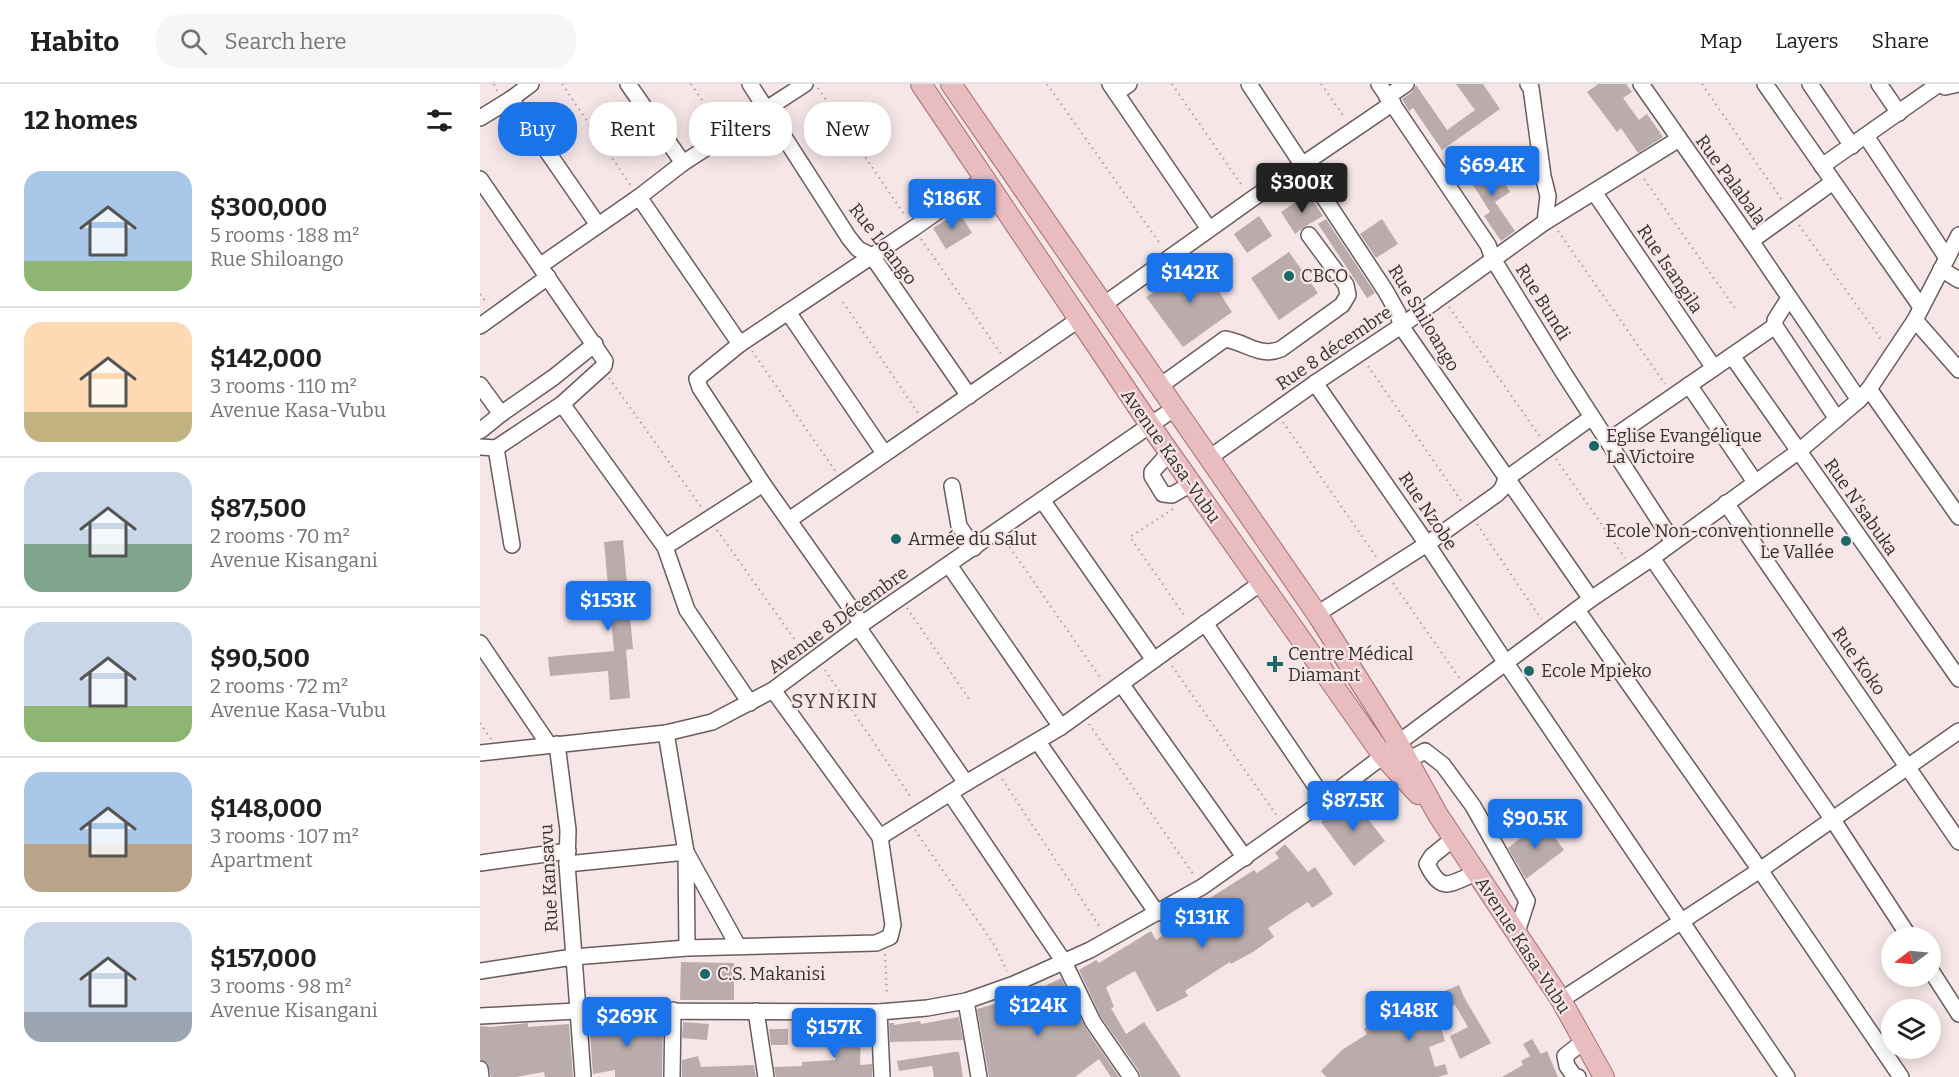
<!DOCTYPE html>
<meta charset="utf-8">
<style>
:root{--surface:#fff;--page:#f6f6f6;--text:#202124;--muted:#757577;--line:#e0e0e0;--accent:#1a73e8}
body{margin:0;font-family:Bitter,serif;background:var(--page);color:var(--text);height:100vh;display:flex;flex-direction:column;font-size:22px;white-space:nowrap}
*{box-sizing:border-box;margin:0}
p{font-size:20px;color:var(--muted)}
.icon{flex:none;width:33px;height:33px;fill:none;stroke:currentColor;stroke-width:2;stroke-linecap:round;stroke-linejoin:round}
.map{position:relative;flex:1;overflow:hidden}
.drawer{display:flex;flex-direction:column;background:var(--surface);width:480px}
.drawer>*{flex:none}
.hud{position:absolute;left:18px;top:18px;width:570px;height:54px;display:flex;gap:12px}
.needle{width:39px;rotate:254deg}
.fabs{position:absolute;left:1401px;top:843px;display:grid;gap:12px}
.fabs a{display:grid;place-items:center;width:60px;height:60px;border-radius:50%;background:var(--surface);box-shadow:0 3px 15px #0003;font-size:30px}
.price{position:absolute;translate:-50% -51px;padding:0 14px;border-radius:6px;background:var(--accent);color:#fff;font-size:20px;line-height:39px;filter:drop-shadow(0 2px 3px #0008)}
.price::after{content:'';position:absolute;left:50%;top:36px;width:18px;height:14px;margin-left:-9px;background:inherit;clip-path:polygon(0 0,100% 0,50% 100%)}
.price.on{background:#222;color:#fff}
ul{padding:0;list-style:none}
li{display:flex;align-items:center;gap:18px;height:150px;padding:0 24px}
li+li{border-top:2px solid var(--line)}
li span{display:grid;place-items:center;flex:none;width:168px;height:120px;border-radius:18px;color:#555}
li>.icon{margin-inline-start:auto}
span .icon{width:72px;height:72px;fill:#fffc;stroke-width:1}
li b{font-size:26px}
h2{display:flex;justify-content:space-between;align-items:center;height:72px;padding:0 24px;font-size:26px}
.tag{padding:0 21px;border-radius:24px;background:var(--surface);box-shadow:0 3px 15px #0003;font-size:21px;line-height:54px}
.tag.on{background:var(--accent);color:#fff}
header{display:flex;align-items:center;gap:36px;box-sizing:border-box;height:84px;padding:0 30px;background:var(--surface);border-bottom:2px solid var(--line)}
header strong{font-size:28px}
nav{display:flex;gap:33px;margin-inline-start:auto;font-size:21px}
.search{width:420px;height:54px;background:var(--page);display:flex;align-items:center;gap:15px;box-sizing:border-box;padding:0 21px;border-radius:24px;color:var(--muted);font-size:22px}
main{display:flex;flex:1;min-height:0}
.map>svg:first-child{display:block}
</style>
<header>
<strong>Habito</strong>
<div class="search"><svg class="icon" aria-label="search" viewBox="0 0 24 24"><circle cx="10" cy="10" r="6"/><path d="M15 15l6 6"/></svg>Search here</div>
<nav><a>Map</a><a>Layers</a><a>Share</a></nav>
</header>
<main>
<section class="drawer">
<h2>12 homes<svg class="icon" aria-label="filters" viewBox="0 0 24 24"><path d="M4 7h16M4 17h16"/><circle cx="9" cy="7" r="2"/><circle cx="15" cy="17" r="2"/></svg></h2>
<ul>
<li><span style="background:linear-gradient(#a9c7e8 75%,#8fb573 0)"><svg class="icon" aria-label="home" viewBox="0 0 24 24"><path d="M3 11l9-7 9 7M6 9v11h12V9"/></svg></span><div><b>$300,000</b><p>5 rooms · 188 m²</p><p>Rue Shiloango</p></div></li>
<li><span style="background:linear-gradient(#ffd9b3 75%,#c2b280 0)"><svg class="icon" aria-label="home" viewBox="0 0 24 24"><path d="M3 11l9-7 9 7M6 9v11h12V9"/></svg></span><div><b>$142,000</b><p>3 rooms · 110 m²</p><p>Avenue Kasa-Vubu</p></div></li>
<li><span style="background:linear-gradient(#c9d6e8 60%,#7fa58c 0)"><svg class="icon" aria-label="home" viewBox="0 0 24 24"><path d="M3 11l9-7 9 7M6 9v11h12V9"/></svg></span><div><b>$87,500</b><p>2 rooms · 70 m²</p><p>Avenue Kisangani</p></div></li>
<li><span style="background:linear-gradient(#c9d6e8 70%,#8fb573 0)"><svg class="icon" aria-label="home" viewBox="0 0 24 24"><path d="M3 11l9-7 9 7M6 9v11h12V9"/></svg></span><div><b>$90,500</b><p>2 rooms · 72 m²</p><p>Avenue Kasa-Vubu</p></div></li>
<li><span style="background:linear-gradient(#a9c7e8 60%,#b9a48a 0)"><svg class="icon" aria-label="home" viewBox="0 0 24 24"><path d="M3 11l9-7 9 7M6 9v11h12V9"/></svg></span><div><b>$148,000</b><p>3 rooms · 107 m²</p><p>Apartment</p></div></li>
<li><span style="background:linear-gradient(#c9d6e8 75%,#9aa5b1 0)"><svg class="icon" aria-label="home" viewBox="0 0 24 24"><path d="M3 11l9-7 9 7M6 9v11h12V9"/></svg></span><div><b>$157,000</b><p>3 rooms · 98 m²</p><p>Avenue Kisangani</p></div></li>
</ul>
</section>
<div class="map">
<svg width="1479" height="993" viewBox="0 0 1479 993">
<rect width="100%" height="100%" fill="#f6e6e7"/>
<!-- building -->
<g fill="#baacac">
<polygon points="976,0 1003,0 1020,25 962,66 933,24 929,27 922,15 932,8 936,1 967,46 995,26"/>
<polygon points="1118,0 1146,0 1152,8 1143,14 1159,36 1167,30 1183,53 1158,69 1141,44 1137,48 1107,8"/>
<polygon points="1010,76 1030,108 1015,118 1035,147 1021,157 1004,132 1010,128 987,91"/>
<polygon points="828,110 843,132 824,143 815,150 801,128"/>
<polygon points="479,128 492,149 466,165 453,144"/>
<polygon points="779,132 792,152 767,169 754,150"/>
<polygon points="846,135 895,209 887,214 838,140"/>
<polygon points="902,135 918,160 896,174 880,150"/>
<polygon points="809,168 838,209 799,236 771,194"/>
<polygon points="720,178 752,228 703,263 666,213"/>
<polygon points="143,456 153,565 146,566 150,614 130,616 128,587 70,592 68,573 134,567 124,458"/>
<polygon points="872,714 905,757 874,782 841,738"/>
<polygon points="1063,737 1084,766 1046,795 1028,764"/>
<polygon points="805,760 828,788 835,783 853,810 832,824 828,818 788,844 794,853 773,868 751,880 750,878 705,907 708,912 677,928 655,887 626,903 634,923 631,924 646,950 664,938 701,993 661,993 659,987 621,933 599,886 616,876 619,879 671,847 676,856 709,834 707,832 728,818 727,816 774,786 777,789 799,774 795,769"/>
<polygon points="201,878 254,879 254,916 200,916"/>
<polygon points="581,894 605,943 639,993 631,993 619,975 595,993 509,993 497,925 539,913 541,917 566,910 563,903"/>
<polygon points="979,901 984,913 1011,959 980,975 970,952 988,943 975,921 956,928 965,957 949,963 955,983 965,980 968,990 958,993 846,993 841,987 862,966 887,950 884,945 898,934 951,916 950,913"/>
<polygon points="479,933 483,956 410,958 409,939 414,939 414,941 440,937 441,940"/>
<polygon points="109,937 183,939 182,993 135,993 135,986 113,990"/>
<polygon points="203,938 229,940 227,956 202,954"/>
<polygon points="48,939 48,943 89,940 93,993 65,993 64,988 36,993 11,993 8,980 0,975 0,942 11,943"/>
<polygon points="350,942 381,944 380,981 392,980 392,993 296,993 294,983 322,982 322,978 355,976 355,961 350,961"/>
<polygon points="289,945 308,945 308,961 291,961"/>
<polygon points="1052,955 1061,970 1067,967 1078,993 1022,993 1043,981 1041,977 1050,972 1043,960"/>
<polygon points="474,968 479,968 483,993 454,993 452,982 419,987 417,977"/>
<polygon points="218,972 221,983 274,981 276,993 202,993 202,976"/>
</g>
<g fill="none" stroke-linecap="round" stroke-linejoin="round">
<!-- minor casing -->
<g stroke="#6a5c5d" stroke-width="18">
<g id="minor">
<polyline points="148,0 203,79"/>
<polyline points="270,0 369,154 378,165 392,172 489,312"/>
<polyline points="630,0 729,145"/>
<polyline points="769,0 905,206 918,229 921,242 1111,515"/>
<polyline points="899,0 1008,161 1013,175 1083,288 1193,458"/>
<polyline points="1161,0 1271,157 1379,316"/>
<polyline points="1285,0 1441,223"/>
<polyline points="1330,0 1372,62"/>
<polyline points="1399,0 1419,29"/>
<polyline points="1461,0 1465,3 1478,0"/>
<polyline points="636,9 649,0"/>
<polyline points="907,13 926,0"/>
<polyline points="31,15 118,141"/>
<polyline points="0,34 31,15 51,0"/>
<polyline points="1386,52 1467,174"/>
<polyline points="1342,82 1459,0"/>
<polyline points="0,95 125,277 124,282 82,320 16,364 0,363"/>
<polyline points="1114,108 1234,284"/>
<polyline points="159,113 260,260"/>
<polyline points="1065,138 1199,55"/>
<polyline points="1271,157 1353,98"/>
<polyline points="61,181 159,113 203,79 325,0"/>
<polyline points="1461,185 1479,196"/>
<polyline points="1309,214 1295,236 1295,242 1357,335"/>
<polyline points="623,221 772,115 913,19"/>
<polyline points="308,228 404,369"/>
<polyline points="1435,236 1479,286"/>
<polyline points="0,242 68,193"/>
<polyline points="1252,272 1479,595"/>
<polyline points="835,299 947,460 1026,579 1307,993"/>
<polyline points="0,301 21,330"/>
<polyline points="1209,301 1275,398"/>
<path d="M680,302L745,255C766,258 779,274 801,265L862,221L868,211L866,201L829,151"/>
<polyline points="1389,305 1479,433"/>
<polyline points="82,320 185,463 207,526 270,619"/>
<polyline points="0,347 21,330 74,293 115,260"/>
<polyline points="1128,357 1295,242"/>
<polyline points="16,364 32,461"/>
<polyline points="689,369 672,388 672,392 683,410 692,411 711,400"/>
<polyline points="729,374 835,299 921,242 1065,138 1068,112 1063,92 1051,4 1048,0"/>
<polyline points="472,402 479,442 494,464"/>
<polyline points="562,416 674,576"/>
<polyline points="1246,419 1479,758"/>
<polyline points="309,436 598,236"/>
<polyline points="185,463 283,400"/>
<polyline points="1172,474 1353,736 1430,854"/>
<polyline points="469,481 581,643"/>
<polyline points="1097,526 1280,786 1421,993"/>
<polyline points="837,530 947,460 1017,410 1022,405 1026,395 1112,333"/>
<polyline points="725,539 845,716"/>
<polyline points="382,540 283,400 220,304 217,295 260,260 434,144 505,94"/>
<polyline points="378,543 486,699"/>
<polyline points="0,559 69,661"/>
<polyline points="642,601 765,774"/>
<polyline points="186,649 206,768 207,864"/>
<polyline points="558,658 677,829"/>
<polyline points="77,660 88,746 87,780 103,993"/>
<polyline points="0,669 186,649 232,638 293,606 382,540 695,324"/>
<polyline points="928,676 945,667 963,681 993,722 1047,817 1037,848"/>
<polyline points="470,709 584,878 613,938 651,993"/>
<polyline points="400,753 486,699 581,643 781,499"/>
<path d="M973,755L952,772L947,780C962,811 970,799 996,789"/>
<polyline points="0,779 88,767"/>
<polyline points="87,780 206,768 258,862"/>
<polyline points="1450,885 1479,930"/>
<polyline points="0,887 93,873 207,864 396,859 410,853 413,841 400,753 293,606"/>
<polyline points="1081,916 1280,786 1479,647"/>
<polyline points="486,917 499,993"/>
<polyline points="276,927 286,993"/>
<polyline points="399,928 402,993"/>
<polyline points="0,932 97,927 399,928 447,924 486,917 534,900 610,866 722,803 845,716 903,672 918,659 1111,515 1172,474 1319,367 1379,316 1389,305 1435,236 1479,151"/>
<polyline points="0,985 1,993"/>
<polyline points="192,993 193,926"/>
<polyline points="1098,993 1094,992 1087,982 1085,972 1104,957"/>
</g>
</g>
<!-- major casing -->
<g stroke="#a16e72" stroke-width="22">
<g id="major">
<polyline points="441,0 670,341 903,672 938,710"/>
<polyline points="471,0 837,530 913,650 958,731 1081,916 1124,993"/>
</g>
</g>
<!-- path -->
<g stroke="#aa9e9f" stroke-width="2" stroke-dasharray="1.5 4.5" stroke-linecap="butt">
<polyline points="14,0 17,7"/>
<polyline points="82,0 151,102"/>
<polyline points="211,0 238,39"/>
<polyline points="567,0 681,161"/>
<polyline points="692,0 763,103"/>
<polyline points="841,0 865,34"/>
<polyline points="1222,0 1302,116"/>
<polyline points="338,4 426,133"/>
<polyline points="1164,95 1257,227"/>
<polyline points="1319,141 1403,258"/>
<polyline points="1078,147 1185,300"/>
<polyline points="441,155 522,271"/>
<polyline points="0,210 7,220"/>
<polyline points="363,218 438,329"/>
<polyline points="969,223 1061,354"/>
<polyline points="272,267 356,388"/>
<polyline points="888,282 982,418"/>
<polyline points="129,294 222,424"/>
<polyline points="803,338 897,474"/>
<polyline points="1076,375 1145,474"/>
<polyline points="693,425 650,453 706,534"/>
<polyline points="997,440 1061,535"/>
<polyline points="237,446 322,566"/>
<polyline points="526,458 622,596"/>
<polyline points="913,499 980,595"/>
<polyline points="427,524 491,618"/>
<polyline points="692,582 797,732"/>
<polyline points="345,586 432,715"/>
<polyline points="0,639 11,655"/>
<polyline points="609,640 714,791"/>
<polyline points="522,695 620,843"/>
<polyline points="435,746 515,862 527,887"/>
<polyline points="405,870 407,912"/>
</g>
<!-- minor -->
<use href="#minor" stroke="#fff" stroke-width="15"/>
<!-- major -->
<use href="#major" stroke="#e9bcc0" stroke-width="20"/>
</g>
<!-- markers -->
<g fill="#1a6867" stroke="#f6e6e7" stroke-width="2">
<circle cx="809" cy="192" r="6"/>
<circle cx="1114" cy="362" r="6"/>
<circle cx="416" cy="455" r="6"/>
<circle cx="1366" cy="457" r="6"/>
<path d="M792 571h6v6h6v6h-6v6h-6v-6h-6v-6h6z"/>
<circle cx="1049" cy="587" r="6"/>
<circle cx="225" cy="890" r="6"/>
</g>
<g text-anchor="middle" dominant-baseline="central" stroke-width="4.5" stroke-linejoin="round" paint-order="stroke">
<!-- street labels -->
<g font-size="18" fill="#363030" stroke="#f6e6e7">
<text transform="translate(1251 96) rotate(54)">Rue Palabala</text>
<text transform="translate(403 160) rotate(52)">Rue Loango</text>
<text transform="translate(1190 185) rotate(56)">Rue Isangila</text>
<text transform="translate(1063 218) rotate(58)">Rue Bundi</text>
<text transform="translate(944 234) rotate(59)">Rue Shiloango</text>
<text transform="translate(854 264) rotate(-34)">Rue 8 décembre</text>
<text transform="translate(691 372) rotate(55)">Avenue Kasa-Vubu</text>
<text transform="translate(1381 423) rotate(55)">Rue N'sabuka</text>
<text transform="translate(948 427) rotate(56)">Rue Nzobe</text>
<text transform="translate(358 536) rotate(-36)">Avenue 8 Décembre</text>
<text transform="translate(1379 577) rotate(55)">Rue Koko</text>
<text transform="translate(69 794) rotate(-93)">Rue Kansavu</text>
<text transform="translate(1043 861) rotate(57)">Avenue Kasa-Vubu</text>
</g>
<!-- poi labels -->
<g font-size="18" fill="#363030" stroke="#f6e6e7" text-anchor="start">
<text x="821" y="192">CBCO</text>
<text x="1126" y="352">Eglise Evangélique<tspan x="1126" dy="21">La Victoire</tspan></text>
<text x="1354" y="447" text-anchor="end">Ecole Non-conventionnelle<tspan x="1354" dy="21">Le Vallée</tspan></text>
<text x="428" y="455">Armée du Salut</text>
<text x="808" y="570">Centre Médical<tspan x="808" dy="21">Diamant</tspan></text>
<text x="1061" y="587">Ecole Mpieko</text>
<text x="237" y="890">C.S. Makanisi</text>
</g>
<!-- quarter labels -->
<g font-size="21" letter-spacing="1.5" fill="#4b3f3f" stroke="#f6e6e7">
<text x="355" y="617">SYNKIN</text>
</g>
</g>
</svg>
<div class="fabs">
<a><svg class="needle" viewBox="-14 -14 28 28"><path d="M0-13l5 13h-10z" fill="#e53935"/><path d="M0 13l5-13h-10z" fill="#757577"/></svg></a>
<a><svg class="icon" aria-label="layers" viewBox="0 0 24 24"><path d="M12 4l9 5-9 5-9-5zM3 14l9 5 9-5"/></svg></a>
</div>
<b class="price" style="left:1012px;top:113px">$69.4K</b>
<b class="price on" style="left:822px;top:130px">$300K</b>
<b class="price" style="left:472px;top:146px">$186K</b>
<b class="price" style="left:710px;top:220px">$142K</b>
<b class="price" style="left:128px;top:548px">$153K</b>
<b class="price" style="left:873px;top:748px">$87.5K</b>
<b class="price" style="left:1055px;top:766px">$90.5K</b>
<b class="price" style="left:722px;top:865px">$131K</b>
<b class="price" style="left:558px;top:953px">$124K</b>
<b class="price" style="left:929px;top:958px">$148K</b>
<b class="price" style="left:147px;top:964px">$269K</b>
<b class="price" style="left:354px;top:975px">$157K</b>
<div class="hud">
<a class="tag on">Buy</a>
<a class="tag">Rent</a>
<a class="tag">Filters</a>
<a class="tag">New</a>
</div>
</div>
</main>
